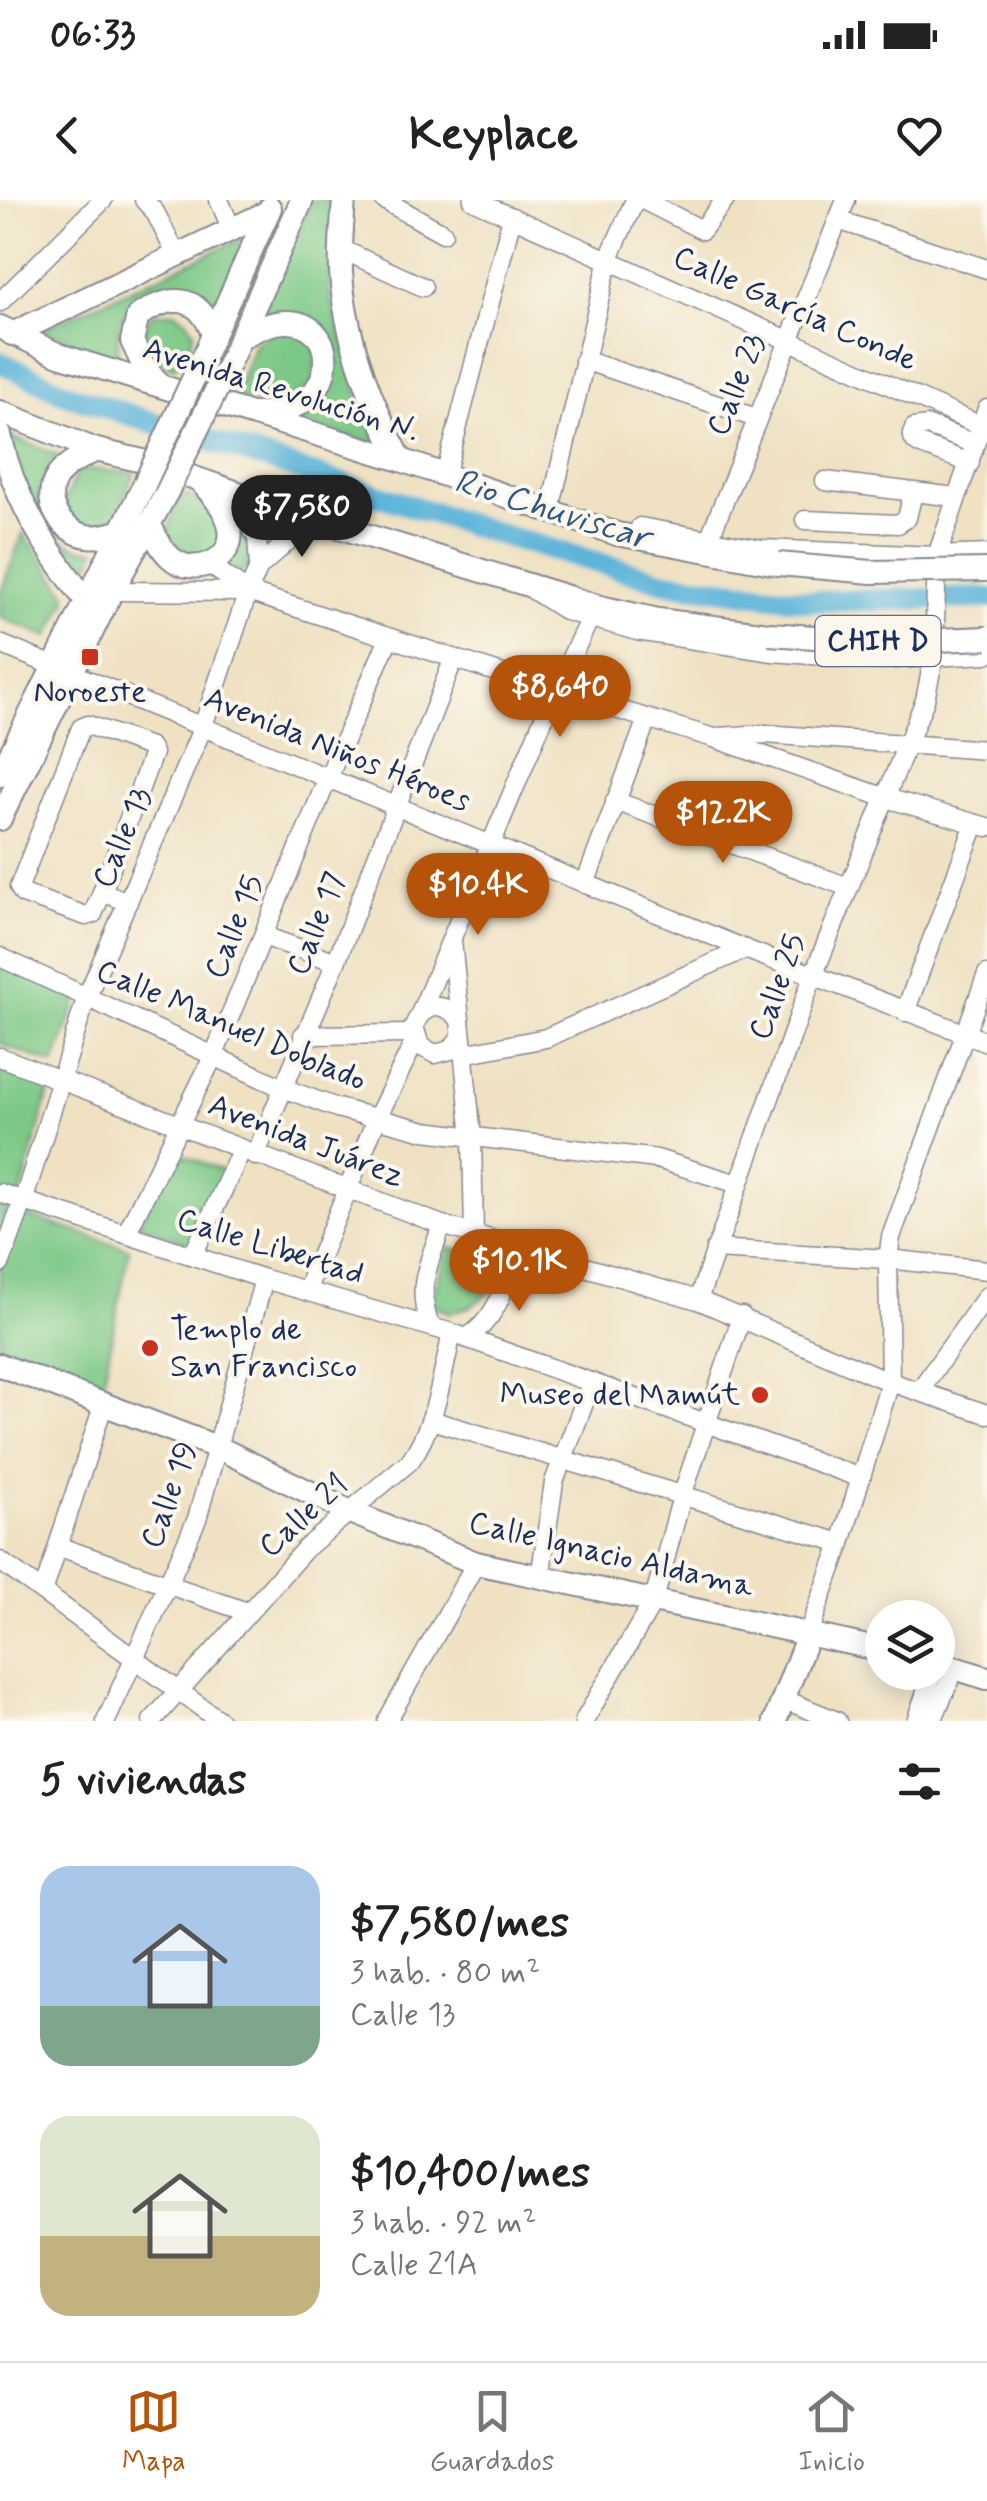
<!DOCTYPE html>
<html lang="es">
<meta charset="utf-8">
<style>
:root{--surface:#fff;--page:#f6f6f6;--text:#222;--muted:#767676;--line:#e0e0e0;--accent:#b45309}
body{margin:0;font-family:Mynerve,sans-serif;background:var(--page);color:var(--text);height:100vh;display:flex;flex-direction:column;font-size:38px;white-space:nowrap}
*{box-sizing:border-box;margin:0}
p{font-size:32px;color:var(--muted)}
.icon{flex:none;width:55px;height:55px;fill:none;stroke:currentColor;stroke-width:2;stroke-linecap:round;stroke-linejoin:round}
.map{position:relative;height:1521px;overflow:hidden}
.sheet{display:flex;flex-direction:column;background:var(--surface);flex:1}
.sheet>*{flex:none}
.buttons{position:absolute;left:865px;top:1400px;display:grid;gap:20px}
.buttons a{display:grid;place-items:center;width:90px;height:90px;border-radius:50%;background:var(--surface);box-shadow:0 5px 25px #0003;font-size:50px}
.price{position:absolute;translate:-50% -85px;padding:0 22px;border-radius:35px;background:var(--accent);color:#fff;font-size:32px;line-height:65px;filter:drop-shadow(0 2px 5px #0008)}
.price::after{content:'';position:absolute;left:50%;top:60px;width:30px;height:22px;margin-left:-15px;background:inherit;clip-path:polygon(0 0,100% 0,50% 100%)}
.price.active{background:#222;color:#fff}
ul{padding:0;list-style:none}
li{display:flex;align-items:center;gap:30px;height:250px;padding:0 40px}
li span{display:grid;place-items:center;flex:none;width:280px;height:200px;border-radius:30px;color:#555}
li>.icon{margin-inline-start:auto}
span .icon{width:120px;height:120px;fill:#fffc;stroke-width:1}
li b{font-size:42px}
h2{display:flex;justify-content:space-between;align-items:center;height:120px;padding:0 40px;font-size:42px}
.status{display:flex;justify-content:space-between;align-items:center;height:70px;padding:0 50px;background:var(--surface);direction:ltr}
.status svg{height:28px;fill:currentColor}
header{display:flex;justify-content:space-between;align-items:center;height:130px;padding:0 40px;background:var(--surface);font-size:45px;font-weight:700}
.tab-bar{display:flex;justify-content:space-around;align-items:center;height:140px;border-top:2px solid var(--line);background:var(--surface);font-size:28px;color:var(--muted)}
.tab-bar a{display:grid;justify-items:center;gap:5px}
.tab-bar .active{color:var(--accent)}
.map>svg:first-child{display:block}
</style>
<div class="status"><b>06:33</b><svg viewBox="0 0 49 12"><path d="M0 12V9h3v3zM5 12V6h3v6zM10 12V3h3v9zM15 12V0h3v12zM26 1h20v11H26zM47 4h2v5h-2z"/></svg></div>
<header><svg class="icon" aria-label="back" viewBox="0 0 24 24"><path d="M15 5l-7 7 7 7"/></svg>Keyplace<svg class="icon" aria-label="heart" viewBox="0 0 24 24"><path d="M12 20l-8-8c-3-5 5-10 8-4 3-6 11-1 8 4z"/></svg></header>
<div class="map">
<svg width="987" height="1521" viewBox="0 0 987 1521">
<rect width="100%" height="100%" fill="#fbf7ec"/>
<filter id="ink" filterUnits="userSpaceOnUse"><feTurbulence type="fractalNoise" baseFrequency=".01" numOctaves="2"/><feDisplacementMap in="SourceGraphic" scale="20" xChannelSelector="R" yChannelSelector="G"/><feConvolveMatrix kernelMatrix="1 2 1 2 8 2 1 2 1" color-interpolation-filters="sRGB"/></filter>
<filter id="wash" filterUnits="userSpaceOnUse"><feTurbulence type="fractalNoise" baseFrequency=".0048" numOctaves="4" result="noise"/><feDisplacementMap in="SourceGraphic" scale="40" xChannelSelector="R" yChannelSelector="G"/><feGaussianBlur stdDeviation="2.25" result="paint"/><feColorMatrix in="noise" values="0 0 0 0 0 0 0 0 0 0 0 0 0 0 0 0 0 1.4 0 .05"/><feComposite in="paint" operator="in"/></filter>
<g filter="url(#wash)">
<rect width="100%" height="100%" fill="#efe1c2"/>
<!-- green -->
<g fill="#7cc886" stroke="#4c7c72" stroke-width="2.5">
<path d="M312,0H334L330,95L362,204L380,245L291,221C322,202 326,200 333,163L280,113L260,114Z"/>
<path d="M250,35L213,112C204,103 194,92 182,89C160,83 131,99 122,119C117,131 118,146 118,159L41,130Z"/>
<polygon points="176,112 187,121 194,132 187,156 173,168 145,153 139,142 152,114"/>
<polygon points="275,130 297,130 316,145 314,185 280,204 233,198 255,143"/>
<path d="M9,236L58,255L38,292C46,324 60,351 96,350L85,376L48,338L25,298Z"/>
<polygon points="90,269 135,273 110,326 96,331 71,319 64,303 77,271"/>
<polygon points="184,294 203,301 224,323 216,354 190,359 167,336 175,305"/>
<path d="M239,326C254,341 255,351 247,370L234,374L222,368Z"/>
<polygon points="23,333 67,394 66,402 48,437 0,417 0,394"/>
<polygon points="0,763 78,799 54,864 0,844"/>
<polygon points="0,869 50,888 16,1012 129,1049 101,1194 0,1158"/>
<polygon points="173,951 225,972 190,1044 138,1025"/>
<path d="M448,1047L502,1062C495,1092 480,1106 450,1113L437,1107L431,1100Z"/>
</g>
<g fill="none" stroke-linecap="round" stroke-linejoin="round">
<!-- river -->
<polyline stroke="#5cb4d9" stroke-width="22" points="0,162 71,196 498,334 665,382 812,401 987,398"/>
</g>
</g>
<g filter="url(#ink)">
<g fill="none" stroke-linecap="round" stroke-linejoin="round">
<!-- minor casing -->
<g stroke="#858890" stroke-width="21">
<g id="minor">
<polyline points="144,0 155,12 177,56"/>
<polyline points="219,0 232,30"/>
<polyline points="384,0 443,33"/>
<polyline points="473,0 981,226"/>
<polyline points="643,0 702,30 725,0"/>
<polyline points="838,20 987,69"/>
<polyline points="341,49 423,87"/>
<polyline points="0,102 103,0"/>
<polyline points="584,160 756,218"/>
<path d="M970,263L921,245C913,241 911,237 914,228L928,226L975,244"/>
<polyline points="445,276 512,17"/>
<polyline points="825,281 955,297"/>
<polyline points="229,291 257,337 259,367"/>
<polyline points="550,310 609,58 635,0"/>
<polyline points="805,320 898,324 907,318 913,293"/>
<polyline points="640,327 762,349 937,356 987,354"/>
<polyline points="709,339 846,0"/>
<polyline points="209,364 248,392 555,491 714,538 886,598 987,627"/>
<polyline points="533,390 566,411 637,431 773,452 876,460 987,454"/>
<polyline points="112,391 248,392"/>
<polyline points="0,444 745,749 987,842"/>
<polyline points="719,537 765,534 987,550"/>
<polyline points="615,601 848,687"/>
<polyline points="585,684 647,519"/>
<polyline points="102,692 93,714 86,716 23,694 19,687 81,528 88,525 150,547 153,553 102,692 128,702"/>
<polyline points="264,736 336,762"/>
<polyline points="452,741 460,820"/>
<polyline points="0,757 283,888 337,908 425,931 657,959 738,984"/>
<polyline points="905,812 975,624"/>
<polyline points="420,814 555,491 590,418"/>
<polyline points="303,835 414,834"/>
<path d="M461,836L451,850L435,854L420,846L414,826C423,803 445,800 460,820L472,937L474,1035"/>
<polyline points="463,854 546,838 745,749"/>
<polyline points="0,857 442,1025 698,1100 890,1182 987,1214"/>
<polyline points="255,956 336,762 454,458"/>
<polyline points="0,993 264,1079 452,1133 861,1278"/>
<polyline points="126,1034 214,855 327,580 389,438"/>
<polyline points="715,1049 888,1059 987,1070"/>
<polyline points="193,1055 241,951"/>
<polyline points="0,1064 23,1002 87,796 202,529 248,392 259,367 313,319"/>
<polyline points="306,1091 376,920 416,839"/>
<polyline points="698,1100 813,776 925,500 934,456 937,356 987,209"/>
<path d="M430,1126C415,1086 429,1064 442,1025"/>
<path d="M466,1138C499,1119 506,1081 519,1047"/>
<polyline points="919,1191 987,1096"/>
<polyline points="431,1220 841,1343"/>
<polyline points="60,1347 247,1412"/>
<polyline points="0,1361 220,1521"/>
<polyline points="540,1378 554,1282 592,1182"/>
<polyline points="43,1392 104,1203"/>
<polyline points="809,1432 841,1343 890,1182 888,1059 891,1037 987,774"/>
<polyline points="783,1499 837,1521"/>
<polyline points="106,1521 197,1319 264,1079"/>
<path d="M152,1521L305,1349L410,1261C436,1224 442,1176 452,1133"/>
<polyline points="387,1521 476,1363"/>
<polyline points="584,1521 654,1400 682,1296 742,1116"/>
<polyline points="916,1521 933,1472"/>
<polyline points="932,1521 955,1468"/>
</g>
</g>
<!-- major casing -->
<g stroke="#858890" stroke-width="26">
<g id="major">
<path d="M344,0C342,28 339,57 342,85C348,144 373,208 401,260"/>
<polyline points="0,127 59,155 401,260 617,334 778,364"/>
<polyline points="12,134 268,12"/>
<path d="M244,136C258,128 273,121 289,122C335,124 335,184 301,203C287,211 271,212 255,214"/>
<polyline points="201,162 270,8"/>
<polyline points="225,172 302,0"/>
<path d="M161,185L145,169L132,141L138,116C171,94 198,93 213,134"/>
<polyline points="0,212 96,250 151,263 313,319 600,407 658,420 769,434"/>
<path d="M0,235C13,298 46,349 85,399"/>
<path d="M96,250C83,257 65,264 57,277C41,301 61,332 87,336C98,338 109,334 119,332"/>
<path d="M149,323C155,335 160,348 170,357C192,378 236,362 230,328C227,310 213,296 201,282"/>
<polyline points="0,575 145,283"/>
<polyline points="0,619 112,391 167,292"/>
<polyline points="0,1165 219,1248 350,1312 476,1363 882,1450"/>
<polyline points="938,1463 987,1478"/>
<polyline points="775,1521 809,1432"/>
</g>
</g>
<!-- minor -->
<use href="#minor" stroke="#fff" stroke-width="18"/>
<!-- major -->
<use href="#major" stroke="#fff" stroke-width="22"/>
<!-- major-bridge casing -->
<g stroke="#858890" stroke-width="26" stroke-linecap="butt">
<g id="major-bridge">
<polyline points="145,283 201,162"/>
<polyline points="167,292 225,172"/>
<polyline points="778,364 872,372 987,370"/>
<polyline points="769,434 889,442 987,438"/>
</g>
</g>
<!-- major-bridge -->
<use href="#major-bridge" stroke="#fff" stroke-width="22"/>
</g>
</g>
<!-- markers -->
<g fill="#c8321e" stroke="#fbf7ec" stroke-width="4">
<rect x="80" y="447" width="20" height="20" rx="5"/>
<circle cx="150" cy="1148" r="10"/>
<circle cx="760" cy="1195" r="10"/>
</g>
<g text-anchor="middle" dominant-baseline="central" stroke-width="8" stroke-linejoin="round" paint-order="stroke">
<!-- shield labels -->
<rect fill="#fbf7ec" stroke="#5e6b89" stroke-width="2.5" x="815.5" y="416" width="125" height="50" rx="8"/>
<g font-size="30" font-weight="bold" fill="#1b2f5e">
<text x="878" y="441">CHIH D</text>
</g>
<!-- street labels -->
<g font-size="32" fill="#1b2f5e" stroke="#fbf7ec">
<text transform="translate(795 109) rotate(24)">Calle García Conde</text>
<text transform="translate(737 185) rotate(-68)">Calle 23</text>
<text transform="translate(281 190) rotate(17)">Avenida Revolución N.</text>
<text transform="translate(337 550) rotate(22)">Avenida Niños Héroes</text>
<text transform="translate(123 638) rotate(-67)">Calle 13</text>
<text transform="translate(317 724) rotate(-68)">Calle 17</text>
<text transform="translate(235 727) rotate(-68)">Calle 15</text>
<text transform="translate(778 787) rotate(-70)">Calle 25</text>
<text transform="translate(231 826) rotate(23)">Calle Manuel Doblado</text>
<text transform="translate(306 941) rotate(21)">Avenida Juárez</text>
<text transform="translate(270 1047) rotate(17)">Calle Libertad</text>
<text transform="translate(170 1295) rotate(-70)">Calle 19</text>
<text transform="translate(304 1316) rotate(-42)">Calle 21</text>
<text transform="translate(611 1355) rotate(13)">Calle Ignacio Aldama</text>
</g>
<!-- poi labels -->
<g font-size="32" fill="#1b2f5e" stroke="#fbf7ec">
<text x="90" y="492">Noroeste</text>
<text x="170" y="1130" text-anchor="start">Templo de<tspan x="170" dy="37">San Francisco</tspan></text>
<text x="740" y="1195" text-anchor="end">Museo del Mamút</text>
</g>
<!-- water labels -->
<g font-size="35" font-style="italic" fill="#2e5783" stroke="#fbf7ec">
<text transform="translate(552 310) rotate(17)">Rio Chuviscar</text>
</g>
</g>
</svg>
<div class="buttons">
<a><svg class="icon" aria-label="layers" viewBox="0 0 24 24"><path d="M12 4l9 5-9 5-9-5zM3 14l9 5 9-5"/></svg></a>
</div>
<b class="price active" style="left:302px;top:360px">$7,580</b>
<b class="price" style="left:560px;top:540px">$8,640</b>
<b class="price" style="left:723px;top:666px">$12.2K</b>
<b class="price" style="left:478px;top:738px">$10.4K</b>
<b class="price" style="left:519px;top:1114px">$10.1K</b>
</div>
<section class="sheet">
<h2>5 viviendas<svg class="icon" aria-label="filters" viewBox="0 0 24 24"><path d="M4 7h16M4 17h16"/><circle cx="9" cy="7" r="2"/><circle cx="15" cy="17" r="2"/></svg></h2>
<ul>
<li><span style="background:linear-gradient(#a9c7e8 70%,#7fa58c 0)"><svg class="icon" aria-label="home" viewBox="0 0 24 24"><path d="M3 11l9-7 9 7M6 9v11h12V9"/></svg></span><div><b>$7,580/mes</b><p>3 hab. · 80 m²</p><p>Calle 13</p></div></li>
<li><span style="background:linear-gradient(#dfe7d0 60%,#c2b280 0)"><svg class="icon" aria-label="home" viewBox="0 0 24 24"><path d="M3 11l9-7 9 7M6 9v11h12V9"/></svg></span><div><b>$10,400/mes</b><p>3 hab. · 92 m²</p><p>Calle 21A</p></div></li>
</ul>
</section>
<nav class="tab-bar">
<a class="active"><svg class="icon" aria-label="map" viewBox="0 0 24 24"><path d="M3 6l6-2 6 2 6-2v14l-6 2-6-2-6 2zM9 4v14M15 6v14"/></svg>Mapa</a>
<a><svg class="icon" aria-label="saved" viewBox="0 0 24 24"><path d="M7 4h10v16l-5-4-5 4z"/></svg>Guardados</a>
<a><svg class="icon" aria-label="home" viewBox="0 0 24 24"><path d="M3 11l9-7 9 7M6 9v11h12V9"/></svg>Inicio</a>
</nav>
